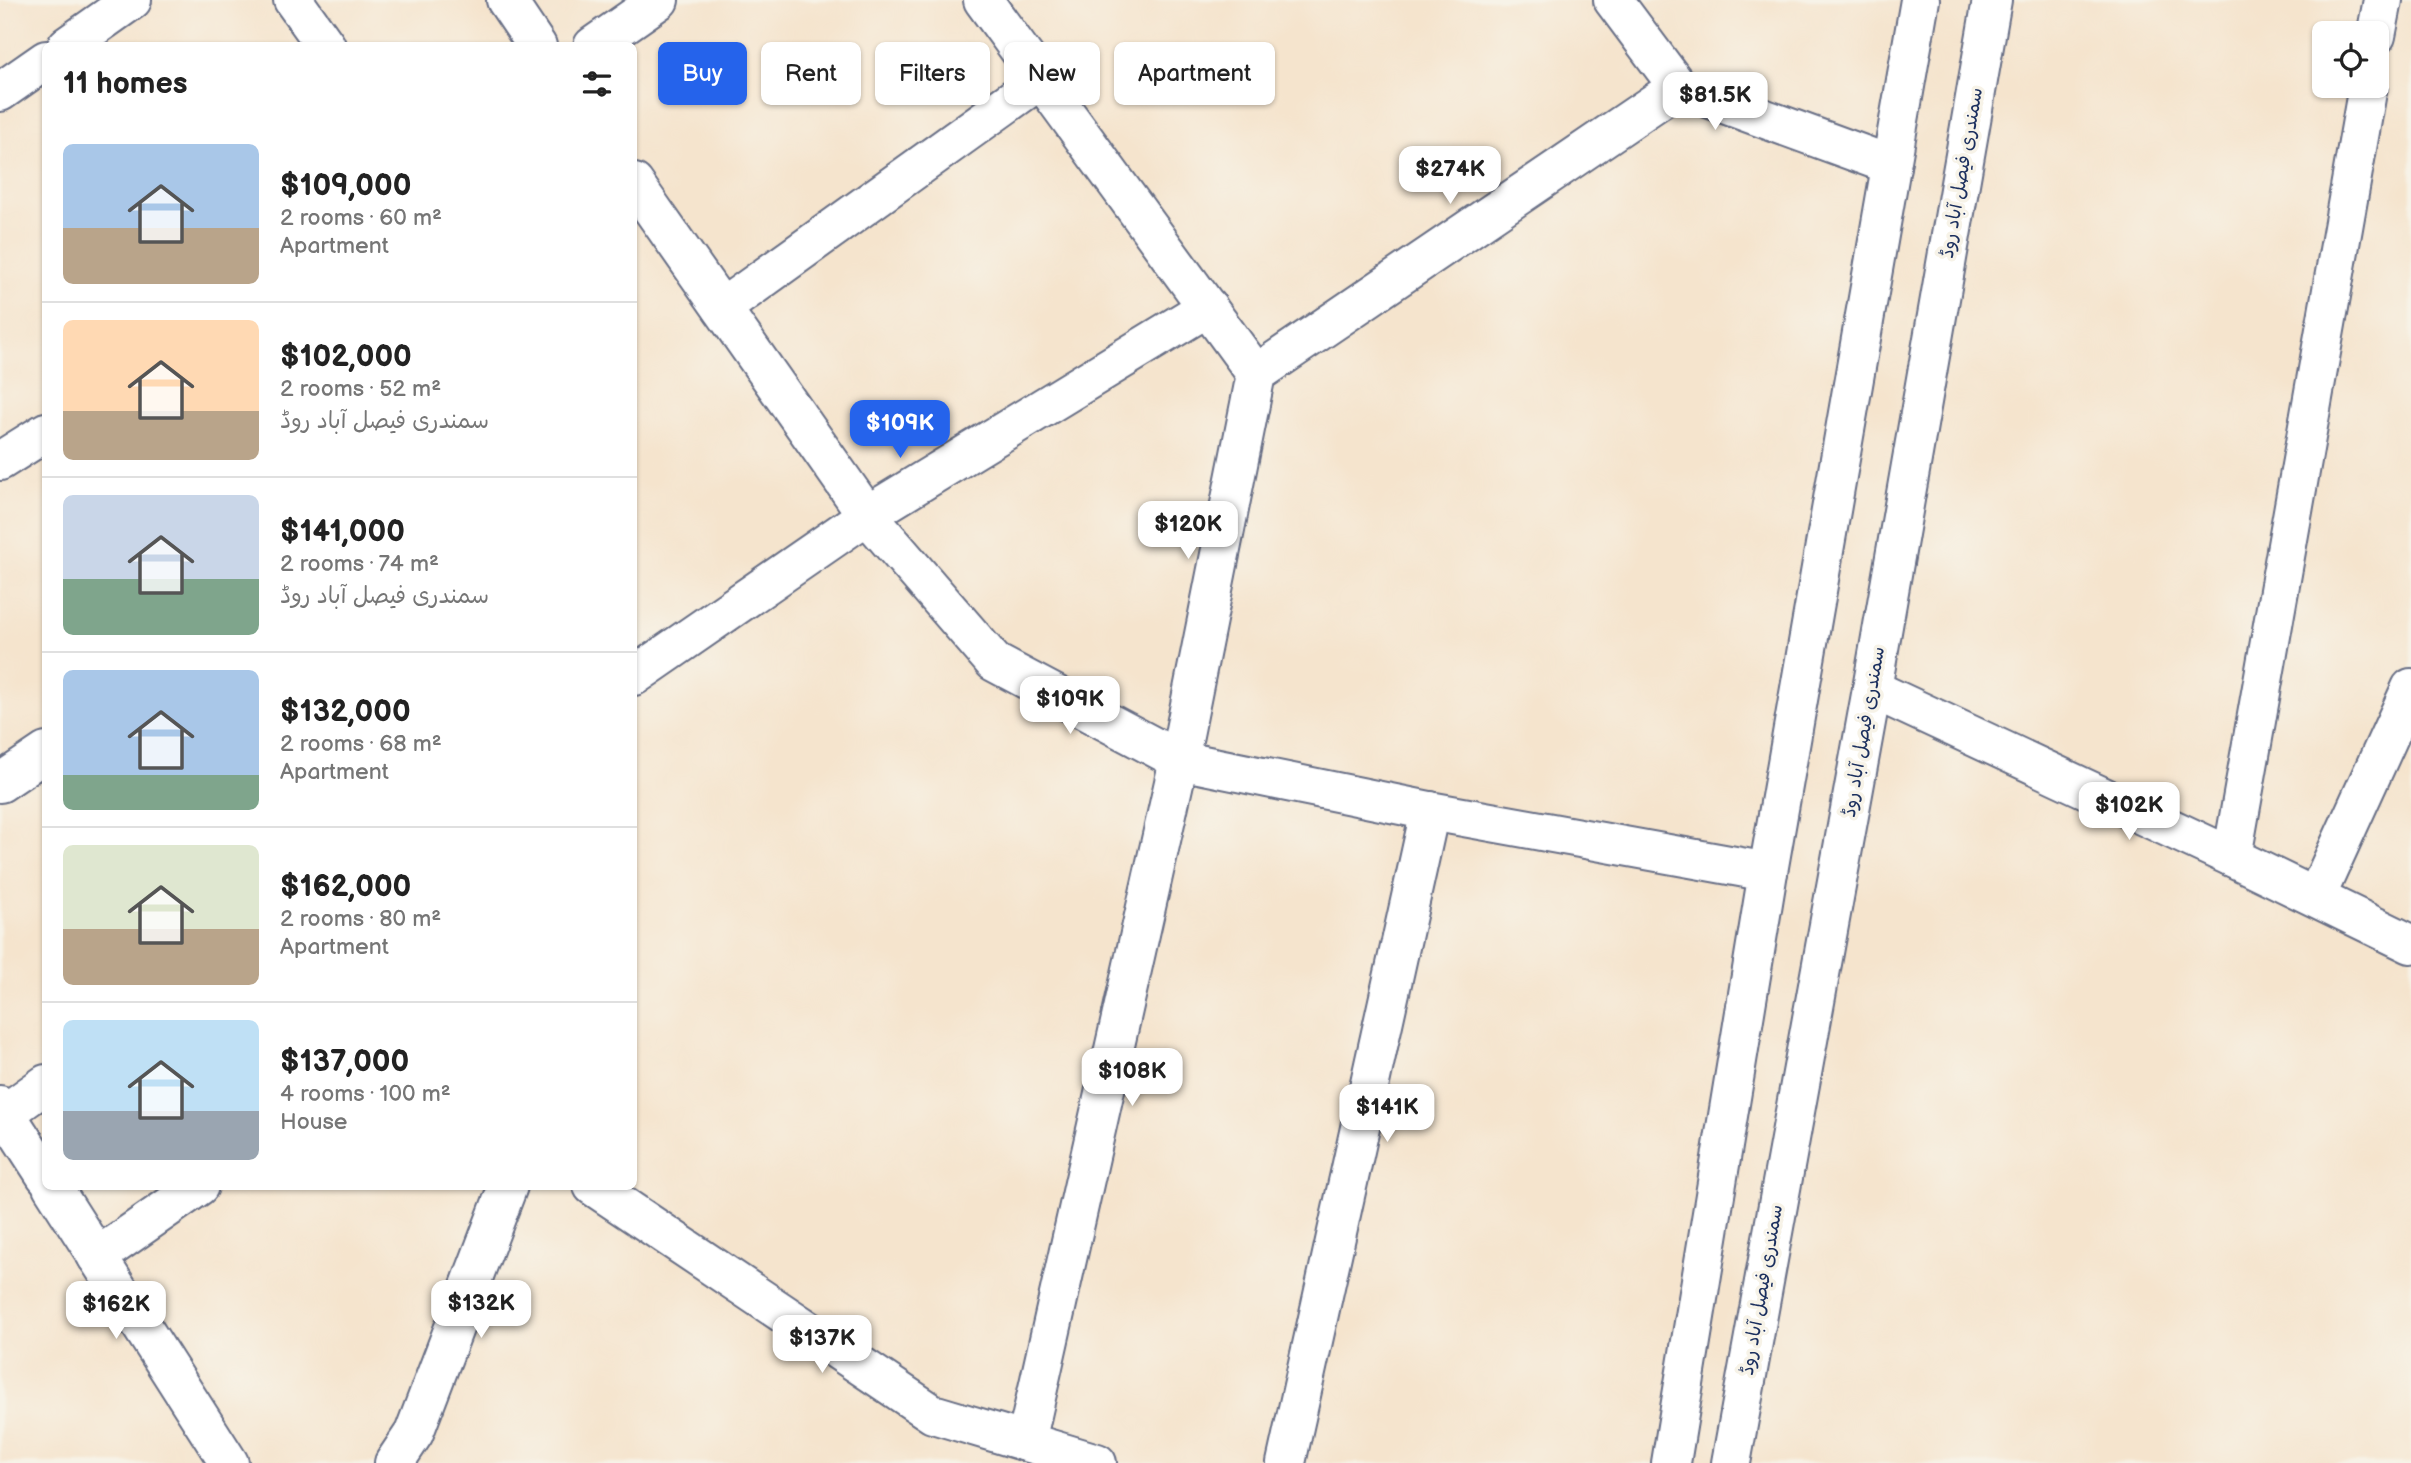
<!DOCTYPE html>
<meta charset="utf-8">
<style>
:root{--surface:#fff;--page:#f2f2f2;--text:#222;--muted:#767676;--line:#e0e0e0;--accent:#2563eb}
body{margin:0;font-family:"Balsamiq Sans","Playpen Sans Arabic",sans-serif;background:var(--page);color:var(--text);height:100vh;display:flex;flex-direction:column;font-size:26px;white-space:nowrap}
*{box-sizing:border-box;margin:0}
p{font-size:23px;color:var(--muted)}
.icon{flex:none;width:38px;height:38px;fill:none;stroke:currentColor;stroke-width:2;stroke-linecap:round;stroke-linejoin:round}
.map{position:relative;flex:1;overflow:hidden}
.panel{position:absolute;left:42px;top:42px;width:595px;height:1148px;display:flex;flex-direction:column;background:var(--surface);border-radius:10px;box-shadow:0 2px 5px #0004}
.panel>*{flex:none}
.guide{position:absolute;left:658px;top:42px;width:665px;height:63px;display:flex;gap:14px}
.controls{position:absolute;left:2312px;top:21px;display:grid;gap:14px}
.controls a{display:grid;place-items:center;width:77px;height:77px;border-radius:10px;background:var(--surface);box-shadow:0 2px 5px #0004;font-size:35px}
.price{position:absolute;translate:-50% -60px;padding:0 16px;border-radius:14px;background:#fff;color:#222;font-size:23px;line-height:46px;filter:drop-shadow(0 2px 4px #0008)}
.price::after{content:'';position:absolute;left:50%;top:42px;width:21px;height:16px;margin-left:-10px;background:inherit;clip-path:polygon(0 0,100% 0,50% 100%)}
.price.on{background:var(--accent);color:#fff}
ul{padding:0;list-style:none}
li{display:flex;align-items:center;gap:21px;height:175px;padding:0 21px}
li+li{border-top:2px solid var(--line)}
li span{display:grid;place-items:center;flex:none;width:196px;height:140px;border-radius:10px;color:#555}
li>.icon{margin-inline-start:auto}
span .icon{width:84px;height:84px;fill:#fffc;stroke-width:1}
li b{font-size:30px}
h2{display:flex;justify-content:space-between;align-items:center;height:84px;padding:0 21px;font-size:30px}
.chip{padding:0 24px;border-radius:10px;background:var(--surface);box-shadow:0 2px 5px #0004;font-size:24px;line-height:63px}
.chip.on{background:var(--accent);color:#fff}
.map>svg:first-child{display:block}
</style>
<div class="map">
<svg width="2411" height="1463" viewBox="0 0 2411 1463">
<rect width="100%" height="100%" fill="#f7f3e8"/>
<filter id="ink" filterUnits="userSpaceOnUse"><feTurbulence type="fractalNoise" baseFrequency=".0143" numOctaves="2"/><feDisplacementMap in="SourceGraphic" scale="14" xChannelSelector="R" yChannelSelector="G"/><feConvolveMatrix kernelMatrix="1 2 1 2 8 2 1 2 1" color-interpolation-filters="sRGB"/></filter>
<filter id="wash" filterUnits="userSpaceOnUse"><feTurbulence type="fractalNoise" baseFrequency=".00686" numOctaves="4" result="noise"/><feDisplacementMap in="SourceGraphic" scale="28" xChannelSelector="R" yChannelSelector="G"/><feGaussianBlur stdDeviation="1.57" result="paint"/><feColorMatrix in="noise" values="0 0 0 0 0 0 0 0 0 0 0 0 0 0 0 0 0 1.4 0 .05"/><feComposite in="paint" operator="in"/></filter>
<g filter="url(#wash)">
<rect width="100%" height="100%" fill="#f5e4cd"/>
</g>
<g filter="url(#ink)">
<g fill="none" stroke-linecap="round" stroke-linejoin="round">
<!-- minor casing -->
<g stroke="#676e85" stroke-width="42">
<g id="minor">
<polyline points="293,0 326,46"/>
<polyline points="506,0 537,46"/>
<polyline points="983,0 1256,374"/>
<polyline points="1613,0 1678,87 1891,165"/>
<polyline points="2376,36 2383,0"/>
<polyline points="67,46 132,0"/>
<polyline points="593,46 659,0"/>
<polyline points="0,92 46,60"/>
<polyline points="634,183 867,515 994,662 1179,760 1430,811 1768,872"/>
<polyline points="722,308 1041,79"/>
<polyline points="0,461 46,432"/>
<polyline points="634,676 867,515 1208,307"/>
<polyline points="0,783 46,752"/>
<polyline points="2232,857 2368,86"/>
<polyline points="2316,897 2411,688"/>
<polyline points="0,1105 46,1176"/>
<polyline points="0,1117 46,1084"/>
<polyline points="52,1186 229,1463"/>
<polyline points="593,1186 933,1414 1097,1463"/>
<polyline points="97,1257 199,1186"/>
<polyline points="1026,1442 1179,760 1256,374 1678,87"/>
<polyline points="394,1463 414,1433 508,1186"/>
<polyline points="1286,1463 1430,811"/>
</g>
</g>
<!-- tertiary casing -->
<g stroke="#676e85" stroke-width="42">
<polyline id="tertiary" points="1872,689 2232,857 2411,944"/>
</g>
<!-- trunk casing -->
<g stroke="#676e85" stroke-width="42">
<g id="trunk">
<polyline points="1671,1463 1768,872 1920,0"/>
<polyline points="1731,1463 1872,689 1992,0"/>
</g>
</g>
<!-- minor -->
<use href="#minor" stroke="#fff" stroke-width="38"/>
<!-- tertiary -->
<use href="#tertiary" stroke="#fff" stroke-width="38"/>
<!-- trunk -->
<use href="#trunk" stroke="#fff" stroke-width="38"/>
</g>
</g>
<g text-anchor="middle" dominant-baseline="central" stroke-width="7" stroke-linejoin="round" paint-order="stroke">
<!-- street labels -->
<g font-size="19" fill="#1b2f5e" stroke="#f7f3e8">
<text transform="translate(1962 173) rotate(-80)">سمندری فیصل آباد روڈ</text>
<text transform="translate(1864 732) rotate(-80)">سمندری فیصل آباد روڈ</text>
<text transform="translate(1762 1290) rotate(-80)">سمندری فیصل آباد روڈ</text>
</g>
</g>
</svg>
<div class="controls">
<a><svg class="icon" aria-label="locate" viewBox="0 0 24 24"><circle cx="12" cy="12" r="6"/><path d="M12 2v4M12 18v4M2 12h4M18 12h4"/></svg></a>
</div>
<b class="price" style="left:1715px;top:132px">$81.5K</b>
<b class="price" style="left:1450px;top:206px">$274K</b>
<b class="price on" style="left:900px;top:460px">$109K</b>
<b class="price" style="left:1188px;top:561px">$120K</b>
<b class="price" style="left:1070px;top:736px">$109K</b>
<b class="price" style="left:2129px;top:842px">$102K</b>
<b class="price" style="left:1132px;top:1108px">$108K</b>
<b class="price" style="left:1387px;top:1144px">$141K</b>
<b class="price" style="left:481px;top:1340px">$132K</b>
<b class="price" style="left:116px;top:1341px">$162K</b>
<b class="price" style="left:822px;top:1375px">$137K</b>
<div class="guide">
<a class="chip on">Buy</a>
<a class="chip">Rent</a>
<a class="chip">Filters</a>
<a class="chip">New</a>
<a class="chip">Apartment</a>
</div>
<section class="panel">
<h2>11 homes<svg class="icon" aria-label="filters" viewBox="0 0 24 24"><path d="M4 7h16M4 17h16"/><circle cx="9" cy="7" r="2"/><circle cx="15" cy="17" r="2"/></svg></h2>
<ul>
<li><span style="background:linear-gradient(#a9c7e8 60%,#b9a48a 0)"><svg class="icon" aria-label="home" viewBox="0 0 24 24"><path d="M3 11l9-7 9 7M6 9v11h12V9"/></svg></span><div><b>$109,000</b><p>2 rooms · 60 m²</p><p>Apartment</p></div></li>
<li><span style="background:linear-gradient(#ffd9b3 65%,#b9a48a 0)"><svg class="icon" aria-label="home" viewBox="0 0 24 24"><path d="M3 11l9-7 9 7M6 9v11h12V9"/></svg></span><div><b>$102,000</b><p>2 rooms · 52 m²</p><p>سمندری فیصل آباد روڈ</p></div></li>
<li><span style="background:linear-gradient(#c9d6e8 60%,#7fa58c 0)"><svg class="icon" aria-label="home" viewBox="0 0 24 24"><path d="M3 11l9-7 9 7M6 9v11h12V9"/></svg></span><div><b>$141,000</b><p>2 rooms · 74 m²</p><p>سمندری فیصل آباد روڈ</p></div></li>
<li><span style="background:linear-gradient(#a9c7e8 75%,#7fa58c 0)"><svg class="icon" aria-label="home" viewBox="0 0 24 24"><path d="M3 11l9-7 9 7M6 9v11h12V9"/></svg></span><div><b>$132,000</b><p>2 rooms · 68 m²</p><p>Apartment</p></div></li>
<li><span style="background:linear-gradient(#dfe7d0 60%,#b9a48a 0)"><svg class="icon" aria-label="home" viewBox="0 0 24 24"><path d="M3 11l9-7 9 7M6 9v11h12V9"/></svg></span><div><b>$162,000</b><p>2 rooms · 80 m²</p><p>Apartment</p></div></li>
<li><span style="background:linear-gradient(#bfe0f5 65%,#9aa5b1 0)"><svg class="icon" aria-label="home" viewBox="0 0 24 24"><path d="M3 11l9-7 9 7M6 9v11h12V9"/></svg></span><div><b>$137,000</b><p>4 rooms · 100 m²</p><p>House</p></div></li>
</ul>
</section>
</div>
